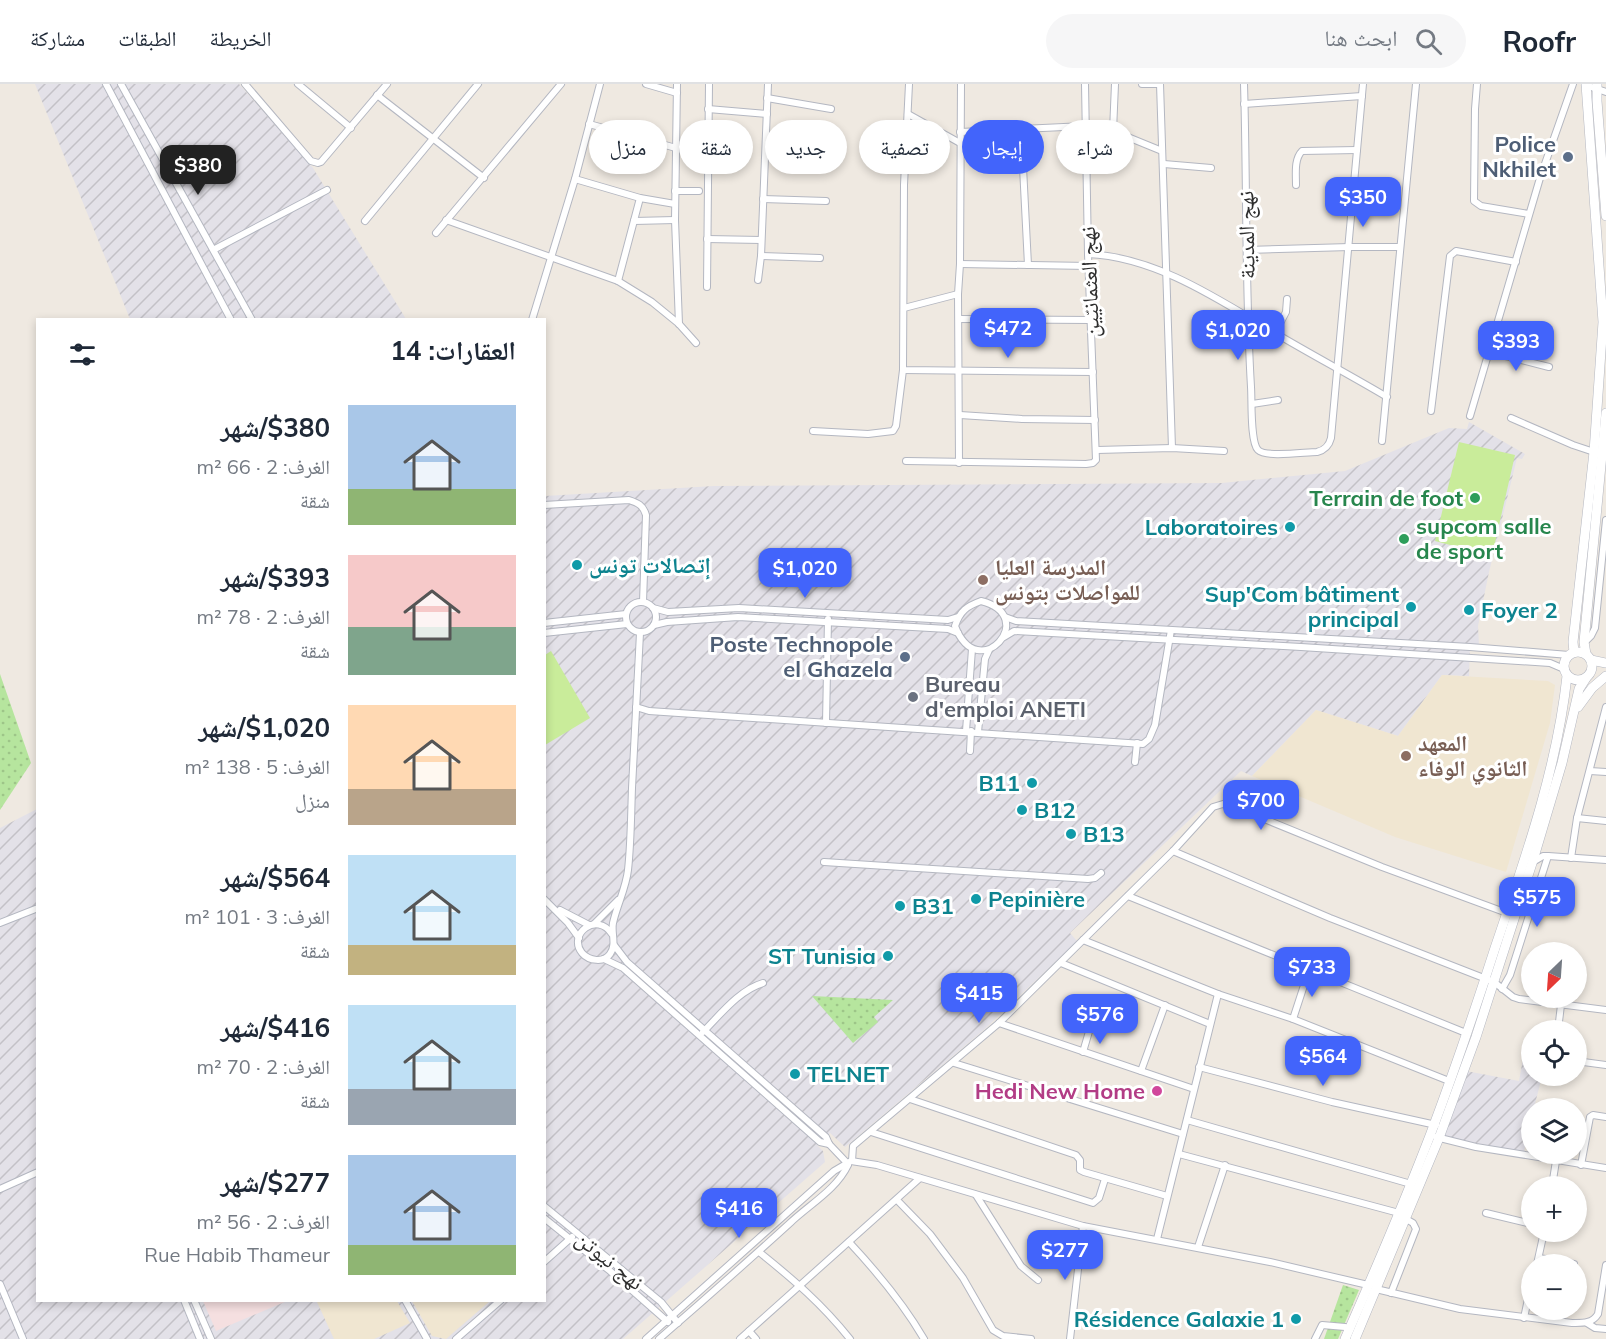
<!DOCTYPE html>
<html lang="ar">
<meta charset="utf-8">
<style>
:root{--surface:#fff;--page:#f6f6f7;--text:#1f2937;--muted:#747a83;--line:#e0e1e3;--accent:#4264fb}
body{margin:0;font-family:Mulish,"Noto Naskh Arabic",sans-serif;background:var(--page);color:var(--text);direction:rtl;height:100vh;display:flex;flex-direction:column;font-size:22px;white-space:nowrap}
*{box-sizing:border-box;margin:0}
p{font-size:20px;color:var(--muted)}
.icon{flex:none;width:33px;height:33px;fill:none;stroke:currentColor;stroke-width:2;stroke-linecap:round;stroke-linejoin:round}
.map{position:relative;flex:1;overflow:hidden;direction:ltr}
.side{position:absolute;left:36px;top:234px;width:510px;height:984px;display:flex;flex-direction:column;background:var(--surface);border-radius:0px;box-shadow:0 3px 9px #0003;direction:rtl}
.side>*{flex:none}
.hud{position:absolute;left:564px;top:36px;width:570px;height:54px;direction:rtl;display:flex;gap:12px}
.needle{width:39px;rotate:205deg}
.fabs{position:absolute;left:1521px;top:858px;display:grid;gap:12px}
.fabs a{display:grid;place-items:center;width:66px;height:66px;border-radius:50%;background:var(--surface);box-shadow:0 3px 9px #0003;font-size:30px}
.price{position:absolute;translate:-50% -51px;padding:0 14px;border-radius:12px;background:var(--accent);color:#fff;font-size:20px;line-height:39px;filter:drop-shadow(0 2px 3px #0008)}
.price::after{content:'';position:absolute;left:50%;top:36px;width:18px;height:14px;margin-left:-9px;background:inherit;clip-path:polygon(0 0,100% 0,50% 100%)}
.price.selected{background:#222;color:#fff}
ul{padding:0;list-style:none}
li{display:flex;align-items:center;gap:18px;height:150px;padding:0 30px}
li span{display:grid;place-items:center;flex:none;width:168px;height:120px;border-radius:0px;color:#555}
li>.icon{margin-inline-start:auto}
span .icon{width:72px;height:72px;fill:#fffc;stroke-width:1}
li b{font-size:26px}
h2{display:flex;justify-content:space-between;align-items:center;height:72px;padding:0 30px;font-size:26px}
.tag{padding:0 21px;border-radius:27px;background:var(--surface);box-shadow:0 3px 9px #0003;font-size:21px;line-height:54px}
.tag.selected{background:var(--accent);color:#fff}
header{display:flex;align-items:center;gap:36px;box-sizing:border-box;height:84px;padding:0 30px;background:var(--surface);border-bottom:2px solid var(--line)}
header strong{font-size:28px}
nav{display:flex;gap:33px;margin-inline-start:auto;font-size:21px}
.search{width:420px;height:54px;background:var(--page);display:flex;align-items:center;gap:15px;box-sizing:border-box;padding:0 21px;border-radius:33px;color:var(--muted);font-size:22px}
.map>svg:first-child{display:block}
</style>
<header>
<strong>Roofr</strong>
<div class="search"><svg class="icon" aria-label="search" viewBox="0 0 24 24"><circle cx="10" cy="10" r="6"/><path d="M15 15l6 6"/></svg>ابحث هنا</div>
<nav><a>الخريطة</a><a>الطبقات</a><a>مشاركة</a></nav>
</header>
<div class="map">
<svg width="1606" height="1255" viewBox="0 0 1606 1255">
<defs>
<pattern id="industrial-furrows" width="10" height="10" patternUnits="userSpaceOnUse" patternTransform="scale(1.5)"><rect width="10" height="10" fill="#e3e1e8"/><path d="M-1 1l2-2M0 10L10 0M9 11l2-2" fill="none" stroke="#c3c1c7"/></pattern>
<pattern id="grass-dots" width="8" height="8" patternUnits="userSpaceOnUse" patternTransform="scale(1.5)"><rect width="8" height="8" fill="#b6e59e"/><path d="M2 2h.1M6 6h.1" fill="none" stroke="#9dc588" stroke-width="1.8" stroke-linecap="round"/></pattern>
</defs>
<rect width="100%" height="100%" fill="#efe9e1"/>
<!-- industrial -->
<g fill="url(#industrial-furrows)">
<polygon points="35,0 239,0 313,84 406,235 130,235"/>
<polygon points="1469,338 1525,370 1522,375 1517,374 1489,488 1478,542 1479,561 1470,561 1469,592 1442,591 1398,652 1316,626 1252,692 1241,687 1070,849 1077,857 986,944 845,1063 830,1049 817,1061 823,1067 825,1078 623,1255 0,1255 0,744 37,725 38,1216 544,1216 545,412 714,402 1222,399 1345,387 1449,344 1467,345"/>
<polygon points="1523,975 1531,976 1532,992 1542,992 1534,1024 1532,1024 1531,1036 1524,1068 1443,1053 1466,987 1519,997"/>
</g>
<!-- education -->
<g fill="#f0e6d1">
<polygon points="1442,591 1548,597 1555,601 1550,639 1506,788 1395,753 1252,692 1316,626 1398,652"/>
<polygon points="321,1216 397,1217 410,1239 374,1255 334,1255 317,1218"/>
<polygon points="412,1217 490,1217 446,1255 432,1252"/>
</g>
<!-- medical -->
<polygon fill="#f5dfe0" points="287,1217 216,1247 203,1217 287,1216"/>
<!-- grass -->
<g fill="url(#grass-dots)">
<polygon points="0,590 31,679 0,726"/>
<polygon points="812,912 893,916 874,933 878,938 853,959"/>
<polygon points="1343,1201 1359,1206 1338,1255 1324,1255"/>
</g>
<!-- pitch -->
<g fill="#c9ec9a">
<polygon points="1459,358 1515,371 1492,472 1435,457"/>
<polygon points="551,567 590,634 545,661 545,571"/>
</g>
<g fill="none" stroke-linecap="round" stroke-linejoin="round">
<!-- street casing -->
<g stroke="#b4b7c1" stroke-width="8">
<g id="street">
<polyline points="106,0 231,236"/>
<polyline points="121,0 252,236"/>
<polyline points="245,0 311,77 318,79 321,78 387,0"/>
<polyline points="298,0 351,44"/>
<polyline points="646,0 677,9"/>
<polyline points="677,0 675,136 679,240"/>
<polyline points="909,0 904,101 903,286 1093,288"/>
<polyline points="1115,0 1113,47 1162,67"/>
<polyline points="1142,0 1160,0"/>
<polyline points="1160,0 1172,364"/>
<path d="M1244,0C1247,101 1245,202 1251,303C1252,316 1250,358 1258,366C1266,374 1305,368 1317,368C1325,366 1329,362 1331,354L1363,0"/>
<polyline points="1477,0 1475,25 1474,117 1481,122 1529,130"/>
<polyline points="1585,1 1606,8"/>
<polyline points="377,11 484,94"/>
<polyline points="767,14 831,25"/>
<polyline points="1244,20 1362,12"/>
<polyline points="708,25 767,30"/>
<polyline points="908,30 960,59"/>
<polyline points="589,40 676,64"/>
<polyline points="1021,44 1028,181"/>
<polyline points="960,48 1085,42"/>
<polyline points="1164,80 1211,84"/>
<polyline points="575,95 640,114 675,120"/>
<path d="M1296,101C1296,90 1294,75 1302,67L1357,66"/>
<polyline points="675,107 699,107"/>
<polyline points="763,115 826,117"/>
<polyline points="446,136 618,197 652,218 679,240 696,259"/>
<polyline points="365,137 478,0"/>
<polyline points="634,137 675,136"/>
<polyline points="436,149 561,0"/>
<polyline points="707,155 761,156"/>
<polyline points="215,165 327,106"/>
<polyline points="1247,166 1350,163 1400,163"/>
<path d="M1088,170C1156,173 1218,215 1275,249C1312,271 1350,291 1387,313"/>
<polyline points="761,172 820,174"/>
<polyline points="960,180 1089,182"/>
<polyline points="758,196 761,172 768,0"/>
<polyline points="618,197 640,114"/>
<polyline points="707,203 709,0"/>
<polyline points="904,224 958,210"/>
<polyline points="959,235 1091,236"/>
<polyline points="532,236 575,95 600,0"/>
<polyline points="1275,249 1286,228 1287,215"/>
<polyline points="1489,268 1549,283"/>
<polyline points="1252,320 1278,316"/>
<polyline points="1431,327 1450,172 1456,167 1516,178"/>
<polyline points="960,331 1022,335 1095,336"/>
<polyline points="1470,332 1540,94 1573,0"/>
<polyline points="1511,334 1573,361 1594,368"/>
<polyline points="813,347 868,350 893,347 896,342 903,286"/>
<polyline points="1382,357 1416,0"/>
<polyline points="1097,366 1172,364 1224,367"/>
<polyline points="906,377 1086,380 1093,379 1096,376 1088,170 1085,0"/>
<polyline points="959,379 958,210 960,180 961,0"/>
<path d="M544,421L629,416C638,419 643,421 646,431L643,518"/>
<path d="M981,517C1041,532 978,603 955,542C960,527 967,522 981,517Z"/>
<circle cx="641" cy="533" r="15"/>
<polyline points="653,524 668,528 739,524 948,536 958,533"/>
<polyline points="1005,533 1016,537 1470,563 1569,571"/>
<polyline points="544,539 626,530"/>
<polyline points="654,541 667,538 738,533 948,545 958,549"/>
<polyline points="544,549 627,540"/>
<polyline points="1004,553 1014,547 1301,563 1550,579 1564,585"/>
<polyline points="1585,558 1591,552 1595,544 1606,436"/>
<polyline points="636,623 649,627 1143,660 1149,655 1155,641 1171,546"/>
<polyline points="826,639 828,535"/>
<polyline points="966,647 972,565"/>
<polyline points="978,648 985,575 989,566"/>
<polyline points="970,667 971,647"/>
<polyline points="1135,678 1137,659"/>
<polyline points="1590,687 1606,688"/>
<polyline points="1577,734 1606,737"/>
<polyline points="1173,767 1330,834 1494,898 1513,913 1519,915 1606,926"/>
<polyline points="1571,774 1577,734 1606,623"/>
<polyline points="824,778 1088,795 1095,794 1101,789"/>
<polyline points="1533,778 1543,772 1548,772 1606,776"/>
<polyline points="1128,812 1466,949"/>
<polyline points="544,815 568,839 579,854"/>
<polyline points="560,826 589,841"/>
<polyline points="0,839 38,824"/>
<polyline points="594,840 618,816"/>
<path d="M612,850C597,827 567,850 582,869C589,877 604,879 610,870C617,860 611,850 613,839C617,821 626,804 628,786C631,759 631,731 632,704C635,652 637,600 640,549"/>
<polyline points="1083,856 1218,910 1293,935 1449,997"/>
<polyline points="614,861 627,878 826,1053 829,1060 848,1080"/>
<polyline points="604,875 623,884 820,1058 829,1060"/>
<polyline points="1061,879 1210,940"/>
<polyline points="1502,905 1510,891 1548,772"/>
<polyline points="1293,935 1309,886"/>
<polyline points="999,939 1194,1005"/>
<polyline points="1558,946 1561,921"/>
<path d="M703,948C720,931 739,906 763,899"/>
<polyline points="1083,968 1095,927"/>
<polyline points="1576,977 1606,981"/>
<polyline points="954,979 1183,1050"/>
<polyline points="1199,983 1332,1018 1436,1041"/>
<polyline points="1141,987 1165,921"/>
<polyline points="910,1015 1076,1071 1080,1076 1080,1086 1084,1088 1167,1112"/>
<polyline points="1187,1036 1411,1100"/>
<polyline points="871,1048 1093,1119 1099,1114 1105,1095"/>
<polyline points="1436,1053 1476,1063 1606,1084"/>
<polyline points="1179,1070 1399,1129"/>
<polyline points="852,1077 853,1062 999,939 1173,767 1213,723 1223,720 1230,721 1382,783 1507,829"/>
<polyline points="1581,1081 1590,1033 1593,1031 1606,1033"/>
<polyline points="1552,1102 1556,1077"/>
<polyline points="0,1105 38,1088"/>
<polyline points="976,1111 1021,1182 1038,1196"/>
<polyline points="897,1116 930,1150 963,1194 993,1246 1003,1252 1031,1255"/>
<polyline points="544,1122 661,1218 678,1239"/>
<polyline points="1486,1129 1532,1140"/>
<polyline points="544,1134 610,1187 668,1238"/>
<polyline points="1157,1155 1218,910"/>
<path d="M849,1158C877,1188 903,1219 924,1255"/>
<polyline points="1198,1163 1225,1081"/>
<path d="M759,1168C794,1196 822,1220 850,1255"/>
<polyline points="1539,1174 1574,1180"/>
<polyline points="544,1178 572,1153"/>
<polyline points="1537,1180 1544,1148"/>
<polyline points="0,1200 23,1255"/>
<path d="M1376,1205L1460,1225L1572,1239C1582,1239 1592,1240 1598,1230L1606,1181"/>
<polyline points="1391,1209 1416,1145 1413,1139 1406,1135"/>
<polyline points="184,1216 200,1255"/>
<polyline points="194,1216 211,1255"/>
<polyline points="405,1216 427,1255"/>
<polyline points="1524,1234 1532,1196"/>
<polyline points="1587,1239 1595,1244 1606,1245"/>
<polyline points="749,1247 756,1255"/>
<polyline points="456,1255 501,1216"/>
<polyline points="646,1255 834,1087 851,1077 877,1081 1083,1142 1270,1178 1368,1201"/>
<path d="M659,1255C703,1217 747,1178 790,1139C810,1120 836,1106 848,1081"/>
<polyline points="740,1255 920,1094"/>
<polyline points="1070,1255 1083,1142"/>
<polyline points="1315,1255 1322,1241 1345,1243"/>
</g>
</g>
<!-- secondary casing -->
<g stroke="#b4b7c1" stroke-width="10">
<g id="secondary">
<polyline points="1597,0 1597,17 1606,132"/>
<circle cx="1578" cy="582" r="14"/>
<polyline points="1574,568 1573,558 1594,368 1603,238 1586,0"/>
<polyline points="1586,570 1584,558 1606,329"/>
<polyline points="1591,576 1606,579"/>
<polyline points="1578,623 1592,604 1606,592"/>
<path d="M1345,1255C1375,1187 1404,1119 1431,1049C1454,988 1475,926 1495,864C1525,775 1557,685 1567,592"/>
<polyline points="1355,1255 1439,1054 1476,953 1534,773 1562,679 1579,605 1586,594"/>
</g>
</g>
<!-- street -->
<use href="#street" stroke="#fff" stroke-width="6"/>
<!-- secondary -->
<use href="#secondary" stroke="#fff" stroke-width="9"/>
</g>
<!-- markers -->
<g fill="#5c6f8a" stroke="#fff" stroke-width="2">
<circle cx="1568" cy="73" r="6"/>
<circle cx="905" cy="573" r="6"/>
</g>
<g fill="#2e9e5b" stroke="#fff" stroke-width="2">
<circle cx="1475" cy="414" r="6"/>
<circle cx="1404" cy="455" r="6"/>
</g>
<g fill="#0f9aa8" stroke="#fff" stroke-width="2">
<circle cx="1290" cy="443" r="6"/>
<circle cx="577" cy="481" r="6"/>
<circle cx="1411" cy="523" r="6"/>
<circle cx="1469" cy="526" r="6"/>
<circle cx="1032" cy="699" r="6"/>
<circle cx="1022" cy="726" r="6"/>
<circle cx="1071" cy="750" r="6"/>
<circle cx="976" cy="815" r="6"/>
<circle cx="900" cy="822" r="6"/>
<circle cx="888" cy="872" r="6"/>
<circle cx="795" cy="990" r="6"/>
<circle cx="1296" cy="1235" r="6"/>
</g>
<g fill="#8d6e63" stroke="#fff" stroke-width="2">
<circle cx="983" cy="496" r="6"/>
<circle cx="1406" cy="672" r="6"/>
</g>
<circle fill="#6b7280" stroke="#fff" stroke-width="2" cx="913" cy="613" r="6"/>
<circle fill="#d1479c" stroke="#fff" stroke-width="2" cx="1157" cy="1007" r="6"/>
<g text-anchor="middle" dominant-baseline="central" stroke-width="6" stroke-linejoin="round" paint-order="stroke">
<!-- service labels -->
<g font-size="22" font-weight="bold" fill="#4e5e75" stroke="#fff" text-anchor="end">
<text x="1556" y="60">Police<tspan x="1556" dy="25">Nkhilet</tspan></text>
<text x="893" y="560">Poste Technopole<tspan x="893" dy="25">el Ghazela</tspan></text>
</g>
<!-- street labels -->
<g font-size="22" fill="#2e2e2e" stroke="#fff">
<text transform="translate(1246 151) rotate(-91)">نهج المدينة</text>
<text transform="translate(1089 198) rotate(-92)">نهج العثمانيّين</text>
<text transform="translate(610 1176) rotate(39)">نهج نيوتن</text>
</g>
<!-- leisure labels -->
<g font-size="22" font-weight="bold" fill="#27864d" stroke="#fff" text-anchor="end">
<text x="1463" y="414">Terrain de foot</text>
<text x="1416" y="442" text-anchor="start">supcom salle<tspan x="1416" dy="25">de sport</tspan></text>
</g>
<!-- culture labels -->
<g font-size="22" font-weight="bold" fill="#0d838f" stroke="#fff" text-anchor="start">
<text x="1278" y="443" text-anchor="end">Laboratoires</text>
<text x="589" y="481">إتصالات تونس</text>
<text x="1399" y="510" text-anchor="end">Sup'Com bâtiment<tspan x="1399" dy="25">principal</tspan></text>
<text x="1481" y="526">Foyer 2</text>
<text x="1020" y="699" text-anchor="end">B11</text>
<text x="1034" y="726">B12</text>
<text x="1083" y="750">B13</text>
<text x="988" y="815">Pepinière</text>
<text x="912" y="822">B31</text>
<text x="876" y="872" text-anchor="end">ST Tunisia</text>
<text x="807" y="990">TELNET</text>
<text x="1284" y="1235" text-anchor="end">Résidence Galaxie 1</text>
</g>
<!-- education labels -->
<g font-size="22" font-weight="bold" fill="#785e54" stroke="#fff" text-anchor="start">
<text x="995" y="483">المدرسة العليا<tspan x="995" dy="25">للمواصلات بتونس</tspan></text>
<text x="1418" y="659">المعهد<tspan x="1418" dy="25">الثانوي الوفاء</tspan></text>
</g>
<!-- worship labels -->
<g font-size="22" font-weight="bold" fill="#5b616d" stroke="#fff" text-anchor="start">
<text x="925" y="600">Bureau<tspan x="925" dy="25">d'emploi ANETI</tspan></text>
</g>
<!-- hotel labels -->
<g font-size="22" font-weight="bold" fill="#b23c85" stroke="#fff" text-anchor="end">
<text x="1145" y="1007">Hedi New Home</text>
</g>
</g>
</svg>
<div class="fabs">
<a><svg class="needle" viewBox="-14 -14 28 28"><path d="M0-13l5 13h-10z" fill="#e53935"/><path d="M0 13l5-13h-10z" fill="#747a83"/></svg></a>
<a><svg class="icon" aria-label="locate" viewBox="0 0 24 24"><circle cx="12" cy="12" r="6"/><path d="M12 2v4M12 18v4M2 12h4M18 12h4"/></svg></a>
<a><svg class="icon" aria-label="layers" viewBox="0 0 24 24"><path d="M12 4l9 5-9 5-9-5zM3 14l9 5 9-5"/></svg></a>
<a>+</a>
<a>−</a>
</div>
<b class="price selected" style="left:198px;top:112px">$380</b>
<b class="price" style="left:1363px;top:144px">$350</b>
<b class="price" style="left:1008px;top:275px">$472</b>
<b class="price" style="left:1238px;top:277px">$1,020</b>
<b class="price" style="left:1516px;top:288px">$393</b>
<b class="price" style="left:805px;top:515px">$1,020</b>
<b class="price" style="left:1261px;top:747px">$700</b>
<b class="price" style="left:1537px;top:844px">$575</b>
<b class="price" style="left:1312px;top:914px">$733</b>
<b class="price" style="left:979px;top:940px">$415</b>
<b class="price" style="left:1100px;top:961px">$576</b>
<b class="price" style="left:1323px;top:1003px">$564</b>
<b class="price" style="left:739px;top:1155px">$416</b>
<b class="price" style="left:1065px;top:1197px">$277</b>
<div class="hud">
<a class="tag">شراء</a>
<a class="tag selected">إيجار</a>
<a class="tag">تصفية</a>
<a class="tag">جديد</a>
<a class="tag">شقة</a>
<a class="tag">منزل</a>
</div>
<section class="side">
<h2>العقارات: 14<svg class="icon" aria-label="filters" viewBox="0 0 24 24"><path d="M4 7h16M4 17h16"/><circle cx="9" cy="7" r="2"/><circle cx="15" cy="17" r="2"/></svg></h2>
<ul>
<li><span style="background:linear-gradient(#a9c7e8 70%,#8fb573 0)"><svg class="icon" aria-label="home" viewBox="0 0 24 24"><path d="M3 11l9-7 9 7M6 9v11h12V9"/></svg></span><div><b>$380/شهر</b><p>الغرف: 2 · 66 m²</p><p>شقة</p></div></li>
<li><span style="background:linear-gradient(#f6c9c9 60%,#7fa58c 0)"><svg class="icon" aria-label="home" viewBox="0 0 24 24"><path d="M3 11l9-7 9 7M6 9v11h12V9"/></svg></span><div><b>$393/شهر</b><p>الغرف: 2 · 78 m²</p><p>شقة</p></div></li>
<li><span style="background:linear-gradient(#ffd9b3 70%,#b9a48a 0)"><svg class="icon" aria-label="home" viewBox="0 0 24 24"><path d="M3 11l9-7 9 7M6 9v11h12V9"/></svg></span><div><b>$1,020/شهر</b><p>الغرف: 5 · 138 m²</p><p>منزل</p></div></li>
<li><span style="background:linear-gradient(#bfe0f5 75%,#c2b280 0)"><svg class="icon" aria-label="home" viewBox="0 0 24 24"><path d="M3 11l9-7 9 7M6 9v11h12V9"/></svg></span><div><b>$564/شهر</b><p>الغرف: 3 · 101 m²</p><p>شقة</p></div></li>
<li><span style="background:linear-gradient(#bfe0f5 70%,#9aa5b1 0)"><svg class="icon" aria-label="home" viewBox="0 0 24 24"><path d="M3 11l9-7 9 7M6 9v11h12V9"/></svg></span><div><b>$416/شهر</b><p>الغرف: 2 · 70 m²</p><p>شقة</p></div></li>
<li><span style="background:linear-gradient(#a9c7e8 75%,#8fb573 0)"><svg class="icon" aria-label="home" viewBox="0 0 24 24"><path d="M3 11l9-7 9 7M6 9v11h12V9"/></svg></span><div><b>$277/شهر</b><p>الغرف: 2 · 56 m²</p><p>Rue Habib Thameur</p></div></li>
</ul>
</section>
</div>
